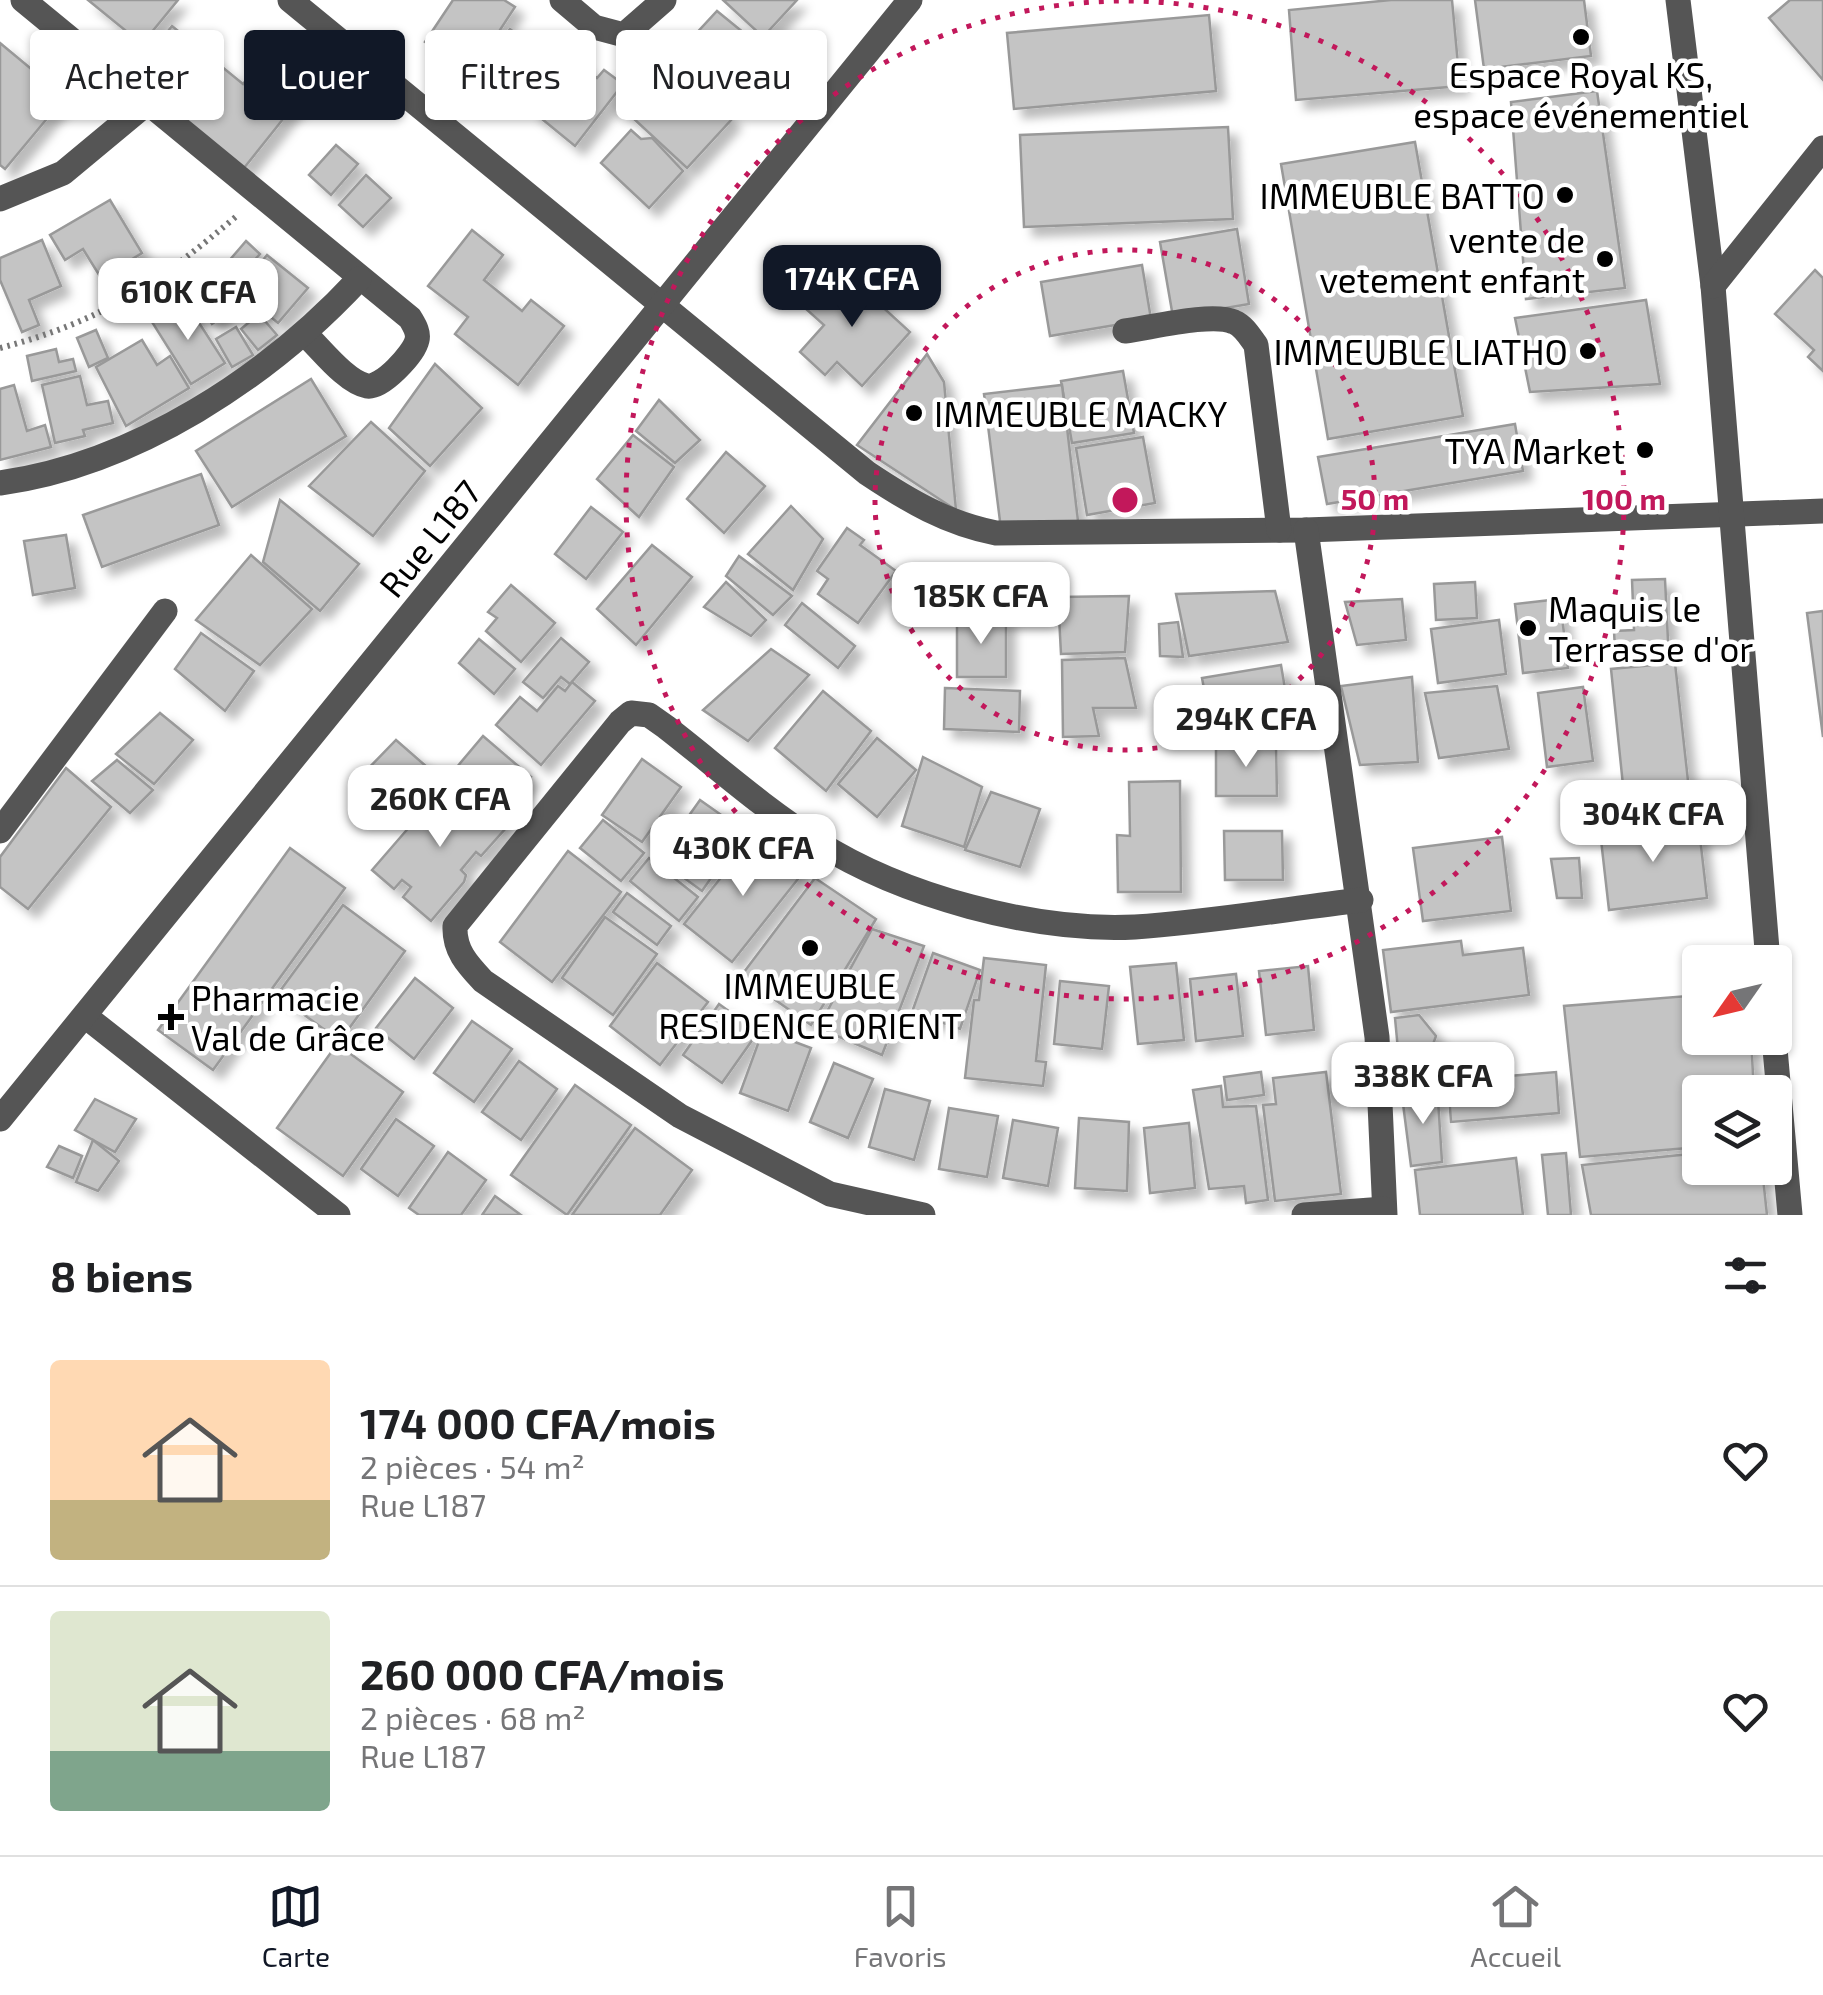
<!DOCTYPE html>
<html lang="fr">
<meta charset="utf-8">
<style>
:root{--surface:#fff;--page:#f2f2f2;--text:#202124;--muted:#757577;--line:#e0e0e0;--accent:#111827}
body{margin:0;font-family:"Exo 2",sans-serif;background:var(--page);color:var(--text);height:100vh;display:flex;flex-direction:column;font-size:38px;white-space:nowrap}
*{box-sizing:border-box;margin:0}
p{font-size:32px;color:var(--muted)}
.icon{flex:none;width:55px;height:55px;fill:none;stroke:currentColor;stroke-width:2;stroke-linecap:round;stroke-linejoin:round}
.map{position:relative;height:1215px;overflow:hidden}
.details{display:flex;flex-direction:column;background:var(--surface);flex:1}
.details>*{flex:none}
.top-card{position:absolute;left:30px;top:30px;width:1000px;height:90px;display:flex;gap:20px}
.needle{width:65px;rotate:236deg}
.tools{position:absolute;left:1682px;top:945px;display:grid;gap:20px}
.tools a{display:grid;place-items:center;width:110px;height:110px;border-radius:10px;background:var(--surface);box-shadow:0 2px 8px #0004;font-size:50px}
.price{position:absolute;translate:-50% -85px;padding:0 22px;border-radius:20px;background:#fff;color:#222;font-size:32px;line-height:65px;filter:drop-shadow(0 2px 5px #0008)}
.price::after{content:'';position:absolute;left:50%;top:60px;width:30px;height:22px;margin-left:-15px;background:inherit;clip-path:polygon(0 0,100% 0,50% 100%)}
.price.active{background:var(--accent);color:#fff}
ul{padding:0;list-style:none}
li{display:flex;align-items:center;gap:30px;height:250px;padding:0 50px}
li+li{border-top:2px solid var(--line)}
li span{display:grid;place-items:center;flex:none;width:280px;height:200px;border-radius:10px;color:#555}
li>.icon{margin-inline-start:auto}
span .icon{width:120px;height:120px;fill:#fffc;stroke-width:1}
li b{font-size:42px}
h2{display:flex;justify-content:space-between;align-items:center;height:120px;padding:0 50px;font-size:42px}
.pill{padding:0 35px;border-radius:10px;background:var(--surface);box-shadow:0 2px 8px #0004;font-size:35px;line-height:90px}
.pill.active{background:var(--accent);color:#fff}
.dock{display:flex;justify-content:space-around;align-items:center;height:140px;border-top:2px solid var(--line);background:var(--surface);font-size:28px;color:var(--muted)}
.dock a{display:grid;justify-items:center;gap:5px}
.dock .active{color:var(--accent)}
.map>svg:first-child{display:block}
</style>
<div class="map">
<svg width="1823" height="1215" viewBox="0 0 1823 1215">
<defs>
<filter id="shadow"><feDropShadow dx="9" dy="9" stdDeviation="5" flood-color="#0004"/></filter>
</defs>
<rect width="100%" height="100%" fill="#fff"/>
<!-- building -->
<g fill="#c4c4c4" stroke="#999" stroke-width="2.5" filter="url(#shadow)">
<polygon points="88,0 178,0 142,44"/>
<polygon points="453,0 504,0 515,7 472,73 425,42"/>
<polygon points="723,0 797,0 763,37"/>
<polygon points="1452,0 1460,86 1296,100 1289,10 1391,0"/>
<polygon points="1475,0 1584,0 1591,56 1484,69"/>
<polygon points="1790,0 1823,0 1823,80 1769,18"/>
<polygon points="717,11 766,51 727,94 680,51"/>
<polygon points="1209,15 1216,91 1014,109 1007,33"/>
<polygon points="172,26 243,84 266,56 307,89 244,168 131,77"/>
<polygon points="510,29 540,53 509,92 478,68"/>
<polygon points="0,43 65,97 5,169 0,165"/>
<polygon points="655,48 732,119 687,168 620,106 657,75 643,62"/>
<polygon points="572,58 597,78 604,70 623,84 575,146 531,110"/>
<polygon points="1597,91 1625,288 1526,299 1511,102"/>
<polygon points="1228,127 1233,219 1024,227 1020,135"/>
<polygon points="631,130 641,139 652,138 683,171 649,208 601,163"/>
<polygon points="1415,142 1463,416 1328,439 1281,164"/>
<polygon points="336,145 358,164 331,195 309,175"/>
<polygon points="366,175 391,198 363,227 339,205"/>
<polygon points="110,200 142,253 101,278 83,249 65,260 50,235"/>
<polygon points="1237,229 1249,304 1173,317 1160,242"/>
<polygon points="472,230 503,255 484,280 522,311 531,300 564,326 518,385 455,334 468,317 428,286"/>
<polygon points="42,240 61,286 29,300 39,325 22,332 0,280 0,258"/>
<polygon points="246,241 260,254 229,288 216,276"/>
<polygon points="267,255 308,288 278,323 238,290"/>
<polygon points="1142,265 1151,319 1050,336 1041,282"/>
<polygon points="841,269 910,332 862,386 837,362 825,375 800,352 824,325 806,309"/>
<polygon points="1815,270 1823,278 1823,371 1808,357 1814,350 1775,314"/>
<polygon points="209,292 225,315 212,324 197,301"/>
<polygon points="1646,300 1660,384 1530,392 1515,318"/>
<polygon points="185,301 225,363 191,384 152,322"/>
<polygon points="259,314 277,335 258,350 241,329"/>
<polygon points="236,327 253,355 232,367 216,339"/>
<polygon points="96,330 108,358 89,367 77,338"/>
<polygon points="142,340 157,365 170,356 189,388 126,426 96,367"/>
<polygon points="56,349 59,362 73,359 76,371 32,381 27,356"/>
<polygon points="927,354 944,382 956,510 857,445"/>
<polygon points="435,364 482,408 430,466 389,428"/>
<polygon points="1123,371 1134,433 1072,443 1061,381"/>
<polygon points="80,376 87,405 108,401 113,423 83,430 85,436 55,443 42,385"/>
<polygon points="311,379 346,436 232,507 196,451"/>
<polygon points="14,385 27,431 45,425 51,447 0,460 0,389"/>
<polygon points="1062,385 1078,521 1001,529 984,394"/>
<polygon points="659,400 700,440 675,463 636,431"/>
<polygon points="371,422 425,471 373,536 309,486"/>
<polygon points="1515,424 1523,471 1327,504 1318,457"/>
<polygon points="633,435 674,467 639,517 597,479"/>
<polygon points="1143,437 1155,503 1087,515 1076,448"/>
<polygon points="726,452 765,486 724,533 687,499"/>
<polygon points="201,474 219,525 102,567 83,515"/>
<polygon points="280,500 359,564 320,611 263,562"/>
<polygon points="791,506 823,539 793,590 748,554"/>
<polygon points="591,507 623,532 586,579 555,554"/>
<polygon points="847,528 864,540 860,545 896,571 858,623 818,594 828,579 817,571"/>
<polygon points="66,535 75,588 33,595 24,541"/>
<polygon points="652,545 692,577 636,645 597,609"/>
<polygon points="251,555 312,609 260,665 196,620"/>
<polygon points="739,556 792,596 773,615 726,576"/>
<polygon points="1665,579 1669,661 1632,663 1632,650 1615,650 1614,631 1634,630 1632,580"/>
<polygon points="726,582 766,620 751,636 704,607"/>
<polygon points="1475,582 1477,618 1436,620 1434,584"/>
<polygon points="511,585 555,623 521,662 486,631 497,618 488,612"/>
<polygon points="1275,591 1288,642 1189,656 1176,594"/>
<polygon points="1129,596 1125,652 1061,654 1058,597"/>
<polygon points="1402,599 1406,640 1357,645 1345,602"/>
<polygon points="1560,599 1568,668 1523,673 1515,604"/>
<polygon points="802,603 855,646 838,668 785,625"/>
<polygon points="1823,611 1823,737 1807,613"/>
<rect x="957" y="617" width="49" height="60"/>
<polygon points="1499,620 1506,674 1438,683 1431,629"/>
<polygon points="1178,622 1183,657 1160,656 1159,624"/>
<polygon points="201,633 254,671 225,711 175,669"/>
<polygon points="561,638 589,662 570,684 561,677 543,698 523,682"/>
<polygon points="479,639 515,669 494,694 459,663"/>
<polygon points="771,649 809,675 748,741 703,710"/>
<polygon points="1125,658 1136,708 1093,708 1099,736 1063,737 1062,660"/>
<polygon points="1675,663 1692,817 1627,824 1611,669"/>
<polygon points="1281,665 1292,730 1269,734 1266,717 1211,726 1202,678"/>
<polygon points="1412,677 1418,762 1360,765 1341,686"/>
<polygon points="572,682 595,701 541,765 496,725 520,697 537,711 558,686 565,691"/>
<polygon points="1497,686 1509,749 1439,758 1425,693"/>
<polygon points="1583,687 1593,761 1547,767 1538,693"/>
<polygon points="945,688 1020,691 1019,732 944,729"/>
<polygon points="823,691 871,731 826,791 775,748"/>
<polygon points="160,713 193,740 154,784 116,754"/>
<polygon points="483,736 531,777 499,815 451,774"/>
<polygon points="877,738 916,770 877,817 838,784"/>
<polygon points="396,740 443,781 412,818 362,775"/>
<polygon points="1216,744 1276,744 1277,796 1216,796"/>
<polygon points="923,757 982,787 964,847 902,826"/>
<polygon points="642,759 681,787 642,842 602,815"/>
<polygon points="117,760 153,790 130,813 92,781"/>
<polygon points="66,768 111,807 28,909 0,887 0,857"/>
<polygon points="450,779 506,828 481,856 476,852 461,870 466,875 464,882 431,921 403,897 411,887 402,880 394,889 372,870 418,817 428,826 440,811 431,803"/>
<polygon points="1180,781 1181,892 1118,892 1117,835 1130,836 1129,782"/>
<polygon points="991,792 1040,809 1020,867 965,850"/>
<polygon points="700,800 744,831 702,891 658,859"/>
<polygon points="603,820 644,853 621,881 580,848"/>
<polygon points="1698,820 1707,898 1609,910 1600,831"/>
<polygon points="1224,831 1282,831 1283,880 1225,880"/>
<polygon points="754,836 802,874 732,962 684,924"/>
<polygon points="1502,837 1511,911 1423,921 1413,848"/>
<polygon points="290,848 345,888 213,1070 158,1030"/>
<polygon points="568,851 621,892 552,982 500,942"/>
<polygon points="649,858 698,897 679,921 630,881"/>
<polygon points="1579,858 1582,898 1557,898 1551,859"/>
<polygon points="815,878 876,919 811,1025 741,976"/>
<polygon points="627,893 671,926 657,945 613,912"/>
<polygon points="343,905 405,951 340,1041 277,995"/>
<polygon points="605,917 657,954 613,1015 562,978"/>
<polygon points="872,929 924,946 882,1055 818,1028"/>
<polygon points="1461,941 1463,955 1523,948 1529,995 1391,1012 1383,950"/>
<polygon points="933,953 980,970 960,1029 912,1012"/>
<polygon points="984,958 1046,965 1036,1061 1046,1062 1043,1086 965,1078 974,1000 979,1000"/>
<polygon points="657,963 708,1002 660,1065 610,1026"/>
<polygon points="1176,963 1184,1040 1138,1044 1130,967"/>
<polygon points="1308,966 1314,1030 1266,1035 1259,971"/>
<polygon points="1236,974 1243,1036 1196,1041 1190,979"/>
<polygon points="415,978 453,1008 414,1059 376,1028"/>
<polygon points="1060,981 1109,986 1102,1049 1054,1044"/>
<polygon points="1700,995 1700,1038 1751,1038 1754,1092 1700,1092 1700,1147 1580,1157 1564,1006"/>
<polygon points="719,1004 758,1032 722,1083 683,1055"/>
<polygon points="1419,1015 1436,1036 1431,1050 1440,1066 1442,1084 1408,1089 1405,1058 1412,1057 1411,1049 1398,1050 1395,1018"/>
<polygon points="472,1021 512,1049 474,1102 434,1073"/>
<polygon points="763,1030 811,1048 788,1111 740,1093"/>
<polygon points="337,1044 403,1092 343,1176 277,1128"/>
<polygon points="519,1061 557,1089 521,1140 482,1112"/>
<polygon points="834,1063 873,1079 848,1138 810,1122"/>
<polygon points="1261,1072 1264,1095 1227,1100 1224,1077"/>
<polygon points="1326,1072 1341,1194 1275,1201 1263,1105 1276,1104 1273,1078"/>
<polygon points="1556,1072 1559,1113 1451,1122 1448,1081"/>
<polygon points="575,1085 631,1125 567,1215 511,1175"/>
<polygon points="1221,1086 1223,1107 1256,1106 1268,1200 1246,1203 1244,1186 1209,1189 1193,1090"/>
<polygon points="885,1089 930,1101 914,1160 869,1147"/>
<polygon points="1444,1091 1445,1099 1438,1099 1442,1162 1411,1166 1402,1096"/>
<polygon points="95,1099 136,1119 115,1152 75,1130"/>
<polygon points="949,1108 998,1116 987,1177 939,1169"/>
<polygon points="1079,1118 1129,1122 1127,1191 1075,1188"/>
<polygon points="396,1119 434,1146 398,1196 361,1169"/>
<polygon points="1013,1120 1058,1128 1048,1186 1003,1178"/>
<polygon points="1189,1123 1195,1188 1150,1193 1144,1128"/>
<polygon points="635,1128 692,1170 660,1215 572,1215"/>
<polygon points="93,1140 119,1161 98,1191 76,1182"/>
<polygon points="59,1146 82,1156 73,1178 47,1167"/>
<polygon points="448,1152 486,1180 461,1215 419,1215 409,1208"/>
<polygon points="1566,1153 1571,1215 1548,1215 1542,1155"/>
<polygon points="1700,1153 1700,1168 1762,1168 1767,1215 1591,1215 1582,1165"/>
<polygon points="1516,1158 1523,1215 1420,1215 1415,1170"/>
<polygon points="495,1196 521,1215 482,1215"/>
</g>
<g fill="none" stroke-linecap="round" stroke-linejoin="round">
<!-- path -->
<path stroke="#777" stroke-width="6" stroke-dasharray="2.5 5" stroke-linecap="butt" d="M0,348C104,321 158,283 239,214"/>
<!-- minor -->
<g stroke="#555" stroke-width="25">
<path d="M23,0L410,318C414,325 419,332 417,340C414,354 381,389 367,386C346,382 321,349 306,335"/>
<path d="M290,0L867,473C909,501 946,523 996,533L1306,530L1823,511"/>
<polyline points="562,0 594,27 624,35 664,0"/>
<polyline points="1678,0 1713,286 1768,962"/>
<polyline points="0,199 63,173 146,104"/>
<polyline points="1713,286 1823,148"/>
<path d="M1125,331C1150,328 1212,312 1234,322C1244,326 1250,337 1256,345L1279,530"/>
<path d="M0,483C136,464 268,377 359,279"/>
<polyline points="1306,530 1377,1037 1385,1215"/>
<polyline points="0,831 165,611"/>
<polyline points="85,1016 338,1215"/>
<polyline points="1774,1038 1790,1215"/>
<polyline points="0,1119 910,0"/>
<path d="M923,1215L830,1194L680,1116L483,981C467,964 454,950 455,926L620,722L631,713L649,715L666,727C715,765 764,809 817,842C902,896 1034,932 1135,927C1210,922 1286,909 1361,900"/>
<polyline points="1304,1215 1384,1209"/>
</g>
</g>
<!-- distance rings -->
<g fill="none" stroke="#c2185b" stroke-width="5" stroke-dasharray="5 10">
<circle cx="1125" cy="500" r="250"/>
<circle cx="1125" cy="500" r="499"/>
</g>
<!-- markers -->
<g fill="#000" stroke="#fff" stroke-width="4">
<circle cx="1581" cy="37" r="10"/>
<circle cx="1565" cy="195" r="10"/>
<circle cx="1605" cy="259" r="10"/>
<circle cx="1588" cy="351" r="10"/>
<circle cx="914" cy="413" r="10"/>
<circle cx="1645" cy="450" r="10"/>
<circle cx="1528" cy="628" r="10"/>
<circle cx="810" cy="948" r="10"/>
<path d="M166 1002h10v10h10v10h-10v10h-10v-10h-10v-10h10z"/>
</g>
<g text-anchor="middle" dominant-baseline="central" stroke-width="9" stroke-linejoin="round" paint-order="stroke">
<!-- poi labels -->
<g font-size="35" fill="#000" stroke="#fff" text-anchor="end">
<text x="1581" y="74" text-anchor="middle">Espace Royal KS,<tspan x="1581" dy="40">espace événementiel</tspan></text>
<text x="1545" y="195">IMMEUBLE BATTO</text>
<text x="1585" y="239">vente de<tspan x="1585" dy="40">vetement enfant</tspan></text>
<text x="1568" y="351">IMMEUBLE LIATHO</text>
<text x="934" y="413" text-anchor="start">IMMEUBLE MACKY</text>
<text x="1625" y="450">TYA Market</text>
<text x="1548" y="608" text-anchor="start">Maquis le<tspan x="1548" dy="40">Terrasse d'or</tspan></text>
<text x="810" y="985" text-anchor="middle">IMMEUBLE<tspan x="810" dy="40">RESIDENCE ORIENT</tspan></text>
<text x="191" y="997" text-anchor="start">Pharmacie<tspan x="191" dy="40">Val de Grâce</tspan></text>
</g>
<!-- street labels -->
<g font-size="35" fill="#000" stroke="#fff">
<text transform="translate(429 538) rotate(-51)">Rue L187</text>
</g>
</g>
<circle cx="1125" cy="500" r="15" fill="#c2185b" stroke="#fff" stroke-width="5"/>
<g font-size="30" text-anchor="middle" font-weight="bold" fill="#c2185b" stroke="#fff" stroke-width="9" stroke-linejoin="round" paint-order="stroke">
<text x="1375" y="510">50 m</text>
<text x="1624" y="510">100 m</text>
</g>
</svg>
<div class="tools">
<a><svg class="needle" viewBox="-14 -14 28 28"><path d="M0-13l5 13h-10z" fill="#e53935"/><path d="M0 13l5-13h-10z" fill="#757577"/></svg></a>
<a><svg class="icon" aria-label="layers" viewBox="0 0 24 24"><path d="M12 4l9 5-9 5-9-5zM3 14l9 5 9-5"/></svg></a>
</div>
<b class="price active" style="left:852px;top:330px">174K CFA</b>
<b class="price" style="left:188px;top:343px">610K CFA</b>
<b class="price" style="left:981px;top:647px">185K CFA</b>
<b class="price" style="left:1246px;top:770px">294K CFA</b>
<b class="price" style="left:440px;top:850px">260K CFA</b>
<b class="price" style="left:1653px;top:865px">304K CFA</b>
<b class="price" style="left:743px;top:899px">430K CFA</b>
<b class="price" style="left:1423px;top:1127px">338K CFA</b>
<div class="top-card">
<a class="pill">Acheter</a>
<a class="pill active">Louer</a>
<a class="pill">Filtres</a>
<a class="pill">Nouveau</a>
</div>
</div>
<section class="details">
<h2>8 biens<svg class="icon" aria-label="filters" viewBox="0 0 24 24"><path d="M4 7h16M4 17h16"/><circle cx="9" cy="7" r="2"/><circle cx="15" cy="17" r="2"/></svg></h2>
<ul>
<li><span style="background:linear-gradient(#ffd9b3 70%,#c2b280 0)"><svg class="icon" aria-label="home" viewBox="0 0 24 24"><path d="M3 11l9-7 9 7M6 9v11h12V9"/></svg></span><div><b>174 000 CFA/mois</b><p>2 pièces · 54 m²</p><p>Rue L187</p></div><svg class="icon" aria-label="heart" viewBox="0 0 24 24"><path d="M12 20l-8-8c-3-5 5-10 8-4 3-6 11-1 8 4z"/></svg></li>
<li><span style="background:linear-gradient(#dfe7d0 70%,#7fa58c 0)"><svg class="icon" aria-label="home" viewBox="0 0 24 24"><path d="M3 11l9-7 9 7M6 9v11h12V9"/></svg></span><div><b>260 000 CFA/mois</b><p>2 pièces · 68 m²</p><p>Rue L187</p></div><svg class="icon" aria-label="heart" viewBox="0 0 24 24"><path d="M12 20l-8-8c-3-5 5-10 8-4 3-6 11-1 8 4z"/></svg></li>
</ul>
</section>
<nav class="dock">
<a class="active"><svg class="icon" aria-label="map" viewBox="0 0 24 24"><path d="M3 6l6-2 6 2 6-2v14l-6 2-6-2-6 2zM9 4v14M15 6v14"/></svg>Carte</a>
<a><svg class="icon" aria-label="saved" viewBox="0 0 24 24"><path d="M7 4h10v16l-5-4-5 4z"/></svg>Favoris</a>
<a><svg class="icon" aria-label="home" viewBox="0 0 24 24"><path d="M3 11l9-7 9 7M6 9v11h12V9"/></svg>Accueil</a>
</nav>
